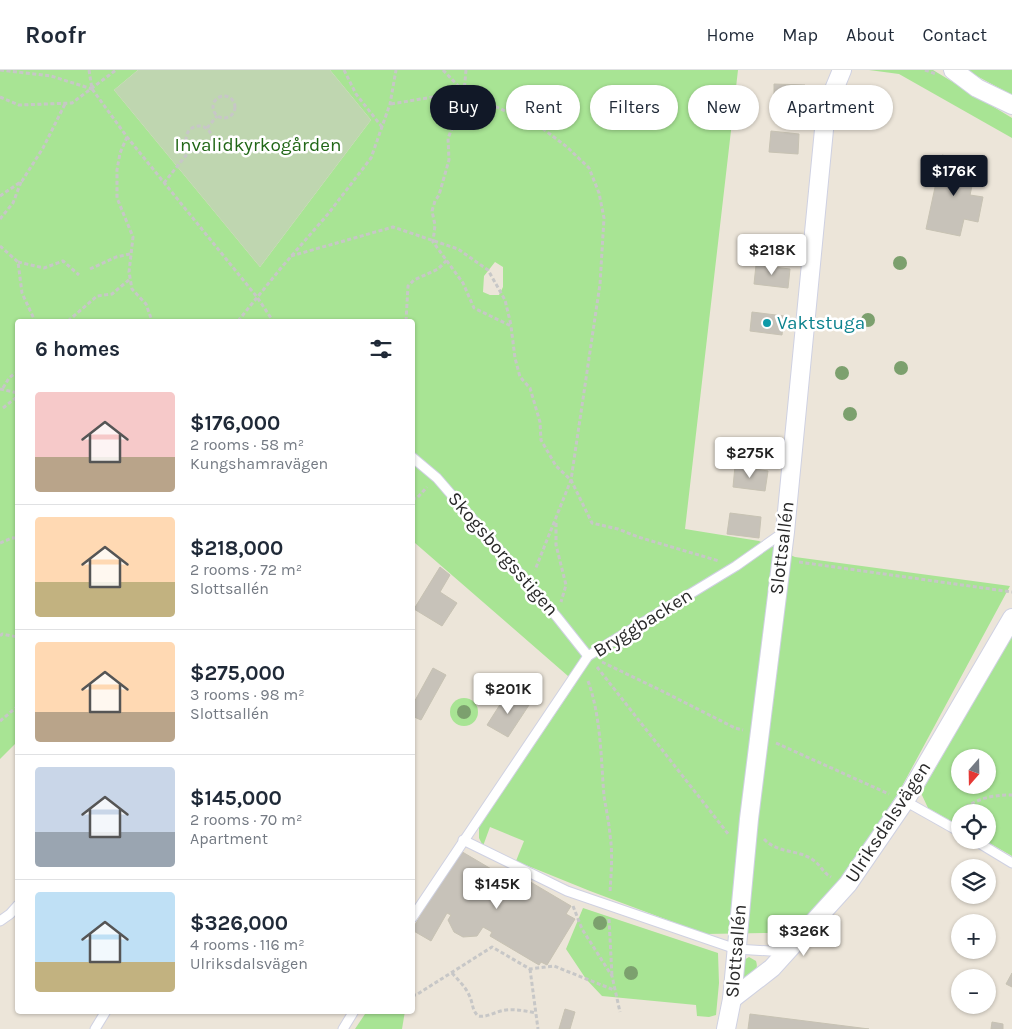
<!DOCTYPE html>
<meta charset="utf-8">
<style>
:root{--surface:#fff;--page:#f2f2f3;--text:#1f2937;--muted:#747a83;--line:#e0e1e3;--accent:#111827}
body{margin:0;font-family:Karla,sans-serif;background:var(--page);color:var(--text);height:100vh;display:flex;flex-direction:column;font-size:19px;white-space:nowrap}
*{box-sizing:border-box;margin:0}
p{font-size:16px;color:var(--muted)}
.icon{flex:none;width:28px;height:28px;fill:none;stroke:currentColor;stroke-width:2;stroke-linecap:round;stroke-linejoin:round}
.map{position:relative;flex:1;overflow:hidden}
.drawer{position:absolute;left:15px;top:249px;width:400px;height:695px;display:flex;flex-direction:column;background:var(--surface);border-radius:5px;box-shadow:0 1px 4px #0004}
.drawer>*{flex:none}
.guide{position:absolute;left:430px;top:15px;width:475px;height:45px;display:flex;gap:10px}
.needle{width:32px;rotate:200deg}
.controls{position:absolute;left:951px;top:679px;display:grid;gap:10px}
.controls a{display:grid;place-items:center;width:45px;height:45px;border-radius:50%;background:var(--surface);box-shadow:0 1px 4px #0004;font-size:25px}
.price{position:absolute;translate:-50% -42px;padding:0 11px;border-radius:5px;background:#fff;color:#222;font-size:16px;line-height:32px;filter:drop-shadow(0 1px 2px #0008)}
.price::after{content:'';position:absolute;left:50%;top:30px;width:15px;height:11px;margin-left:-8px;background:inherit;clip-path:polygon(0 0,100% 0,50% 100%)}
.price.current{background:var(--accent);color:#fff}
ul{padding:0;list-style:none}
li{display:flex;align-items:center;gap:15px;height:125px;padding:0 20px}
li+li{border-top:1px solid var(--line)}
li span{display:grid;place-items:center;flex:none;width:140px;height:100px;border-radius:5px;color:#555}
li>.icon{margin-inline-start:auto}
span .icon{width:60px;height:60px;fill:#fffc;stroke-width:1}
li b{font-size:21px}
h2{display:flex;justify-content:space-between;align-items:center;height:60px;padding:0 20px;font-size:21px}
.pill{padding:0 18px;border-radius:22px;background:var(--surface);box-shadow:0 1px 4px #0004;font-size:18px;line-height:45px}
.pill.current{background:var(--accent);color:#fff}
header{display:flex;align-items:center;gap:30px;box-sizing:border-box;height:70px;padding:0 25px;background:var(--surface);border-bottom:1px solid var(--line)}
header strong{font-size:24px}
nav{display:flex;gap:28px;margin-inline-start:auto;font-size:18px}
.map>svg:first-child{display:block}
</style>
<header>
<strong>Roofr</strong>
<nav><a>Home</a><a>Map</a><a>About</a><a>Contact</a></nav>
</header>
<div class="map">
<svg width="1012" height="959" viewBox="0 0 1012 959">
<rect width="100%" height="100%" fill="#ece5d9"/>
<!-- green -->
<g fill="#a8e494" fill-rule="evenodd">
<path d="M0,0H138L114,20L260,197L371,50L330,0H738L685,459L759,471L795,487L1010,516L900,720L842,811L799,856L769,863L705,864L590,821L516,791L524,771L490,757L483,776L479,768V757L576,613L415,473L413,477L412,251H18V671L0,689ZM495,192L503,197V217L499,225H490L483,222L484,206Z"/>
<polygon points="869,0 933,0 1012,48 1012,68 899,4"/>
<polygon points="969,0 1012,0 1012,25 973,4"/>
<path d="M1012,565V786L984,770H988V742H960V756L928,738L921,723ZM960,688H988V715H960Z"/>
<circle cx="464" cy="642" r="14"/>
<polygon points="583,838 718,883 719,913 716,945 709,947 697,946 696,935 602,926 586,909 566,879"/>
<path d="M749,887L756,891C760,903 749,908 740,914L744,890Z"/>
<polygon points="367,941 405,941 402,959 355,959"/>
</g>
<!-- cemetery -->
<polygon fill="#bfd6b0" points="138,0 330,0 371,50 260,197 114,20"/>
<!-- building -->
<g fill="#c7c2b9" stroke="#c7c2b3">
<polygon points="774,14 805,15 804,36 774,35"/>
<polygon points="771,61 799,64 798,84 769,82"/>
<polygon points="942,85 977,93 970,125 983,127 978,152 964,149 960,166 926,159"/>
<polygon points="756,195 790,199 788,218 754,214"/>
<polygon points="752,242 784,246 782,265 750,261"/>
<polygon points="735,396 768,401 765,421 733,417"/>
<polygon points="730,443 761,447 759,468 727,464"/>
<polygon points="440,497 450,505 440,522 457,533 442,556 414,539"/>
<polygon points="433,598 446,605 421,650 412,646 412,636"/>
<polygon points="508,622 529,635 508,667 487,655"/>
<polygon points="459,780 515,813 518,815 522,807 571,836 566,844 575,849 547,895 541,892 539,895 490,866 492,862 483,857 477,866 463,867 454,862 448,850 451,845 447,843 431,871 412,860"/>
<polygon points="1012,903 1012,917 1006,914"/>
<polygon points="565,939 575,942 570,959 559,959"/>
<polygon points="750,944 869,959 748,959"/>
<polygon points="992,952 1003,954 1003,959 991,959"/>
</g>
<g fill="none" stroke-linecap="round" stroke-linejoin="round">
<!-- lane casing -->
<g stroke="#cfd1e2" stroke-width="11">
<g id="lane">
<polyline points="412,387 437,408 557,547 588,586"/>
<polyline points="905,731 960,762"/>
<polyline points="463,770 567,821 736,879 786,882"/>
<polyline points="974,770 1012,793"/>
<polyline points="412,848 588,586 736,496 784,462"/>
<polyline points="0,851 10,844 18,835"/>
<polyline points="95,959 106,941"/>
<polyline points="343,959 354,941"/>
</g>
</g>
<!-- street casing -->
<g stroke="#cfd1e2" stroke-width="20">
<g id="street">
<polyline points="953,0 977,18 1012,35"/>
<polyline points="732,929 772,898 848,814 905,731 1012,548"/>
<polyline points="726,959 732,929 749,749 785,462 826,39 842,0"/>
</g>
</g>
<!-- path -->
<g stroke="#c7c7c7" stroke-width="3" stroke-dasharray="4 2.5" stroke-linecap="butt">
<polyline points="0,0 51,6 92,19"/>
<polyline points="89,0 92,19 127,67 257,227 273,251"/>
<polyline points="344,0 356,24 382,57"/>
<polyline points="443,0 464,22 542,58 567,77 589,98 599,123 604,148 600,214 571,410 535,500"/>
<polyline points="466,0 464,22 454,54 448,68 449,90 439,125 435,131 432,141 435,155 433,172 463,213 474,238 511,256 515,288 520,307 530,318 540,352 541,370 556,396 571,410 592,453 618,459 638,467 719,491"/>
<polyline points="925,0 936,4"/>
<circle cx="224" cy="37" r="11"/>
<polyline points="0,27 19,35 72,33 116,0"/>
<polyline points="391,34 463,22"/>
<circle cx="199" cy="69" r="13"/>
<polyline points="207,58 217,46"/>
<polyline points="127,67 120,83 117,100 117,128 133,167 129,202 132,219 146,234 152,251"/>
<polyline points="164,113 191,79"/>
<polyline points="0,126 22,111 43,78 65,34"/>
<polyline points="0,149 13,133 21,112"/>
<polyline points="0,176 18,192 22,223 35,251"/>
<polyline points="291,186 393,157 458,179 488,200 505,230 511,255"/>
<polyline points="18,192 44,198 63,191 79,205"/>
<polyline points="90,199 116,187 130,184"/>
<polyline points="68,251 97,226 112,224 130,209"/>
<polyline points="238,251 281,198 328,144 371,88 390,34 396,0"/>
<polyline points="406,251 408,216 414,210 438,199 447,190"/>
<polyline points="3,318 9,308 18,301"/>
<polyline points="0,319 18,323"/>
<polyline points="3,338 18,326"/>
<polyline points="412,429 417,428 427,417"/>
<polyline points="556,453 556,475 566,515 561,532"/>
<polyline points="0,473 12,468 18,468"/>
<polyline points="799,492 1012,522"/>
<polyline points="0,566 2,564 18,567"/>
<polyline points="602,592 660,620 735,658 743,660"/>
<polyline points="597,597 729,765"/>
<path d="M588,611C601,646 601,690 604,726C606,739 609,752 610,765C613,784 611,804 610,823"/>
<polyline points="0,651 18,636"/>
<polyline points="776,673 889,724"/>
<path d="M956,746C972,729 990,725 1012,725"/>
<path d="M764,769C778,784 798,779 813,790C820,794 823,803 831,807"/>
<polyline points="573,836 582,859 612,906 620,942"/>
<polyline points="609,849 612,906"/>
<polyline points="530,899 538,959"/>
<path d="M452,903C458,910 466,917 470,927C473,934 472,940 478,946C487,948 496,941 506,940C516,939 526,941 536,943"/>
<polyline points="412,925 416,925 492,877 530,899 554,896 614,920"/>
</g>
<!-- lane -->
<use href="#lane" stroke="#fff" stroke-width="9"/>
<!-- street -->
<use href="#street" stroke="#fff" stroke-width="18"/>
</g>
<!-- trees -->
<g fill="#7ca06e">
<circle cx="900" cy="193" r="7"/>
<circle cx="868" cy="250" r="7"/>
<circle cx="901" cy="298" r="7"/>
<circle cx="842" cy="303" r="7"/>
<circle cx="850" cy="344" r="7"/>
<circle cx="464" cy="642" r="7"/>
<circle cx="600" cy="853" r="7"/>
<circle cx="631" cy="903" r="7"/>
</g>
<!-- markers -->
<circle fill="#0f9aa8" stroke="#fff" stroke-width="2" cx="767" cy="253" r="5"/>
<g text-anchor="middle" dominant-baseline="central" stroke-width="5" stroke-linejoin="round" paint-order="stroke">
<!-- park labels -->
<g font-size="19" fill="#216717" stroke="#fff">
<text x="258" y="75">Invalidkyrkogården</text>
</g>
<!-- culture labels -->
<g font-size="19" fill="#0d838f" stroke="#fff" text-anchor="start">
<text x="777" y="253">Vaktstuga</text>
</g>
<!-- street labels -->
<g font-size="19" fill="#292929" stroke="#fff">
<text transform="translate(782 478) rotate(-83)">Slottsallén</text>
<text transform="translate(503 484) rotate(49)">Skogsborgsstigen</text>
<text transform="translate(643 553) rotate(-32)">Bryggbacken</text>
<text transform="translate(888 752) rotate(-57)">Ulriksdalsvägen</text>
<text transform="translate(736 881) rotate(-85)">Slottsallén</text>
</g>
</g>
</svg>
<div class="controls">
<a><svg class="needle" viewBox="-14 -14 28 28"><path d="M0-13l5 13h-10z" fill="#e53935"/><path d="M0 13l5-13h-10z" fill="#747a83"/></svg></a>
<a><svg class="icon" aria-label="locate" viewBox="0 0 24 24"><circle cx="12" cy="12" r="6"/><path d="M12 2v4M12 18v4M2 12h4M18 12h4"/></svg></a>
<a><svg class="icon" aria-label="layers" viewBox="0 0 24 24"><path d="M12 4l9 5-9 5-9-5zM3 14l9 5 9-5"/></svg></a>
<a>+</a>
<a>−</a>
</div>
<b class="price current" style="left:954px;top:127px">$176K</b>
<b class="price" style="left:772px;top:206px">$218K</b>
<b class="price" style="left:750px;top:409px">$275K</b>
<b class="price" style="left:508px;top:645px">$201K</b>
<b class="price" style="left:497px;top:840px">$145K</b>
<b class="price" style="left:804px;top:887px">$326K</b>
<div class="guide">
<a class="pill current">Buy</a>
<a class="pill">Rent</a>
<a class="pill">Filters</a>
<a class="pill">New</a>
<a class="pill">Apartment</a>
</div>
<section class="drawer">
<h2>6 homes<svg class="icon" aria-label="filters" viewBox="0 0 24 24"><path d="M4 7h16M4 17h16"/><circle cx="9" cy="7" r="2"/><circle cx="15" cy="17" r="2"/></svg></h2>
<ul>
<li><span style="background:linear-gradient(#f6c9c9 65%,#b9a48a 0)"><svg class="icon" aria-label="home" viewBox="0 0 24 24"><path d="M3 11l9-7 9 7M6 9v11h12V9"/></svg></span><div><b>$176,000</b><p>2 rooms · 58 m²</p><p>Kungshamravägen</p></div></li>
<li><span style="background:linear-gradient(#ffd9b3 65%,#c2b280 0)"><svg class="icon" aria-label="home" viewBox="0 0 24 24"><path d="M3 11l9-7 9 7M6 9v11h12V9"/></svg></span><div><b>$218,000</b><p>2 rooms · 72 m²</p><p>Slottsallén</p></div></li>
<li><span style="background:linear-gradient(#ffd9b3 70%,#b9a48a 0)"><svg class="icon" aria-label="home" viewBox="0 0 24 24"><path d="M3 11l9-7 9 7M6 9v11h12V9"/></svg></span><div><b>$275,000</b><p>3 rooms · 98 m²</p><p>Slottsallén</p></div></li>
<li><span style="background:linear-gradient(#c9d6e8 65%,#9aa5b1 0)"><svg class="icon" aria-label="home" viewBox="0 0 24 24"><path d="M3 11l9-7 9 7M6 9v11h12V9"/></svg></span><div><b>$145,000</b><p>2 rooms · 70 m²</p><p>Apartment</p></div></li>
<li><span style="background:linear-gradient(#bfe0f5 70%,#c2b280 0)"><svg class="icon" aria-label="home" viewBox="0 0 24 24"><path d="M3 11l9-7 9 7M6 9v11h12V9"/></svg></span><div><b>$326,000</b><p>4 rooms · 116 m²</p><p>Ulriksdalsvägen</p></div></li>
</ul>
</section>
</div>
